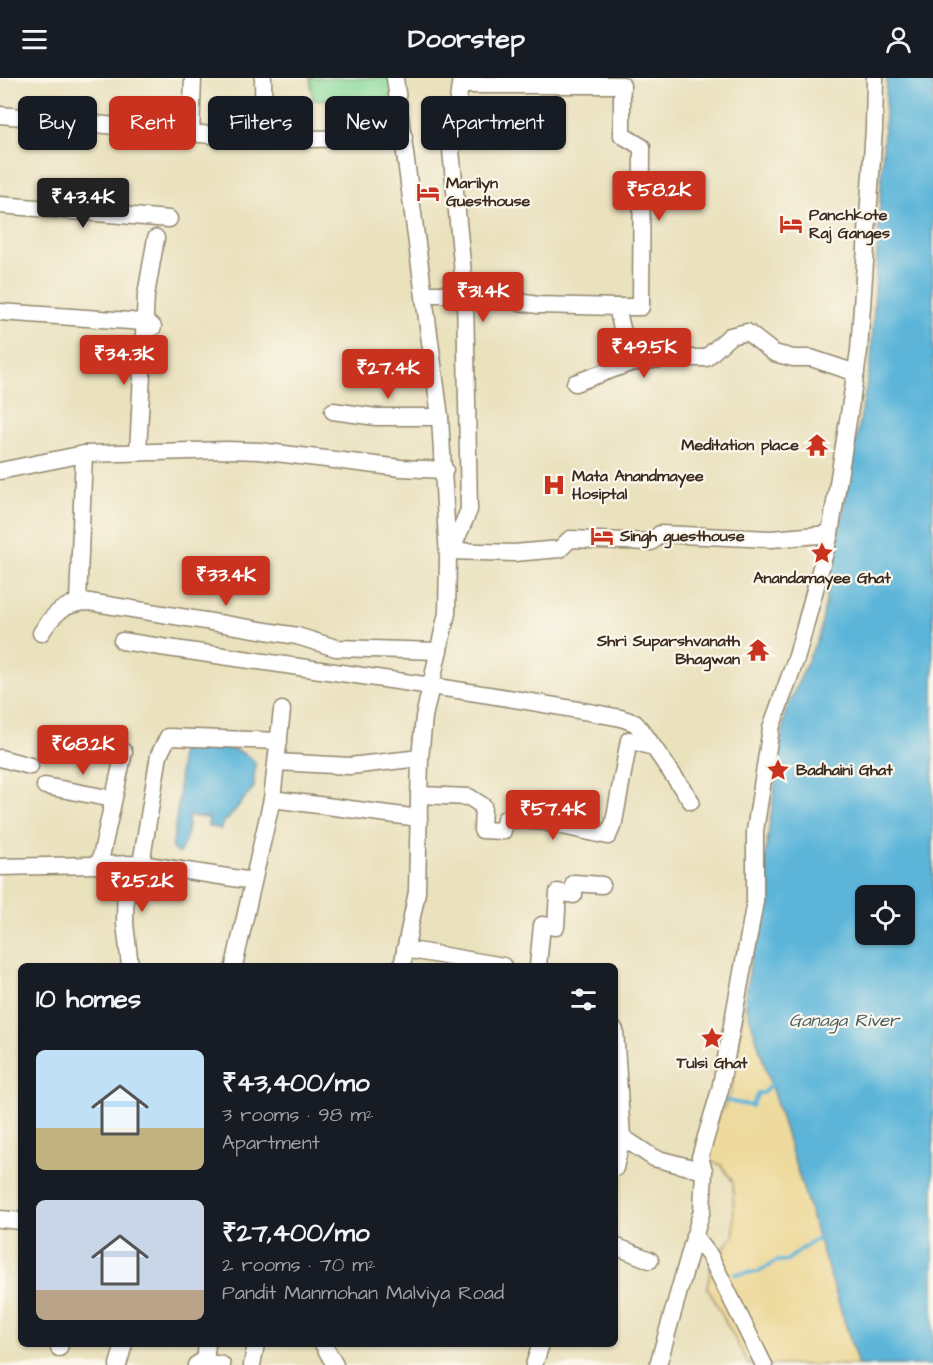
<!DOCTYPE html>
<meta charset="utf-8">
<style>
:root{--surface:#171b24;--page:#20242c;--text:#f1f3f6;--muted:#9ea1a6;--accent:#c8321e}
body{margin:0;font-family:"Architects Daughter",sans-serif;background:var(--page);color:var(--text);height:100vh;display:flex;flex-direction:column;font-size:22px;white-space:nowrap}
*{box-sizing:border-box;margin:0}
p{font-size:20px;color:var(--muted)}
.icon{flex:none;width:33px;height:33px;fill:none;stroke:currentColor;stroke-width:2;stroke-linecap:round;stroke-linejoin:round}
.map{position:relative;flex:1;overflow:hidden}
.details{position:absolute;left:18px;top:885px;width:600px;height:384px;display:flex;flex-direction:column;background:var(--surface);border-radius:9px;box-shadow:0 2px 4px #0004}
.details>*{flex:none}
.banner{position:absolute;left:18px;top:18px;width:600px;height:54px;display:flex;gap:12px}
.tools{position:absolute;left:855px;top:807px;display:grid;gap:12px}
.tools a{display:grid;place-items:center;width:60px;height:60px;border-radius:9px;background:var(--surface);box-shadow:0 2px 4px #0004;font-size:30px}
.price{position:absolute;translate:-50% -51px;padding:0 14px;border-radius:6px;background:var(--accent);color:#fff;font-size:20px;line-height:39px;filter:drop-shadow(0 2px 3px #0008)}
.price::after{content:'';position:absolute;left:50%;top:36px;width:18px;height:14px;margin-left:-9px;background:inherit;clip-path:polygon(0 0,100% 0,50% 100%)}
.price.active{background:#222;color:#fff}
ul{padding:0;list-style:none}
li{display:flex;align-items:center;gap:18px;height:150px;padding:0 18px}
li span{display:grid;place-items:center;flex:none;width:168px;height:120px;border-radius:9px;color:#555}
li>.icon{margin-inline-start:auto}
span .icon{width:72px;height:72px;fill:#fffc;stroke-width:1}
li b{font-size:26px}
h2{display:flex;justify-content:space-between;align-items:center;height:72px;padding:0 18px;font-size:26px}
.tag{padding:0 21px;border-radius:9px;background:var(--surface);box-shadow:0 2px 4px #0004;font-size:21px;line-height:54px}
.tag.active{background:var(--accent);color:#fff}
header{display:flex;justify-content:space-between;align-items:center;height:78px;padding:0 18px;background:var(--surface);font-size:27px;font-weight:700}
.map>svg:first-child{display:block}
</style>
<header><svg class="icon" aria-label="menu" viewBox="0 0 24 24"><path d="M4 6h16M4 12h16M4 18h16"/></svg>Doorstep<svg class="icon" aria-label="person" viewBox="0 0 24 24"><circle cx="12" cy="8" r="4"/><path d="M4 21q1-7 8-7t8 7"/></svg></header>
<div class="map">
<svg width="933" height="1287" viewBox="0 0 933 1287">
<rect width="100%" height="100%" fill="#fbf7ec"/>
<filter id="ink" filterUnits="userSpaceOnUse"><feTurbulence type="fractalNoise" baseFrequency=".0167" numOctaves="2"/><feDisplacementMap in="SourceGraphic" scale="12" xChannelSelector="R" yChannelSelector="G"/><feConvolveMatrix kernelMatrix="1 2 1 2 8 2 1 2 1" color-interpolation-filters="sRGB"/></filter>
<filter id="wash" filterUnits="userSpaceOnUse"><feTurbulence type="fractalNoise" baseFrequency=".008" numOctaves="4" result="noise"/><feDisplacementMap in="SourceGraphic" scale="24" xChannelSelector="R" yChannelSelector="G"/><feGaussianBlur stdDeviation="1.35" result="paint"/><feColorMatrix in="noise" values="0 0 0 0 0 0 0 0 0 0 0 0 0 0 0 0 0 1.4 0 .05"/><feComposite in="paint" operator="in"/></filter>
<g filter="url(#wash)">
<rect width="100%" height="100%" fill="#eae1bd"/>
<!-- green -->
<polygon fill="#88d999" stroke="#62825c" stroke-width="1.5" points="310,0 396,0 399,20 313,22"/>
<!-- sand -->
<polygon fill="#eeda9e" stroke="#94825e" stroke-width="1.5" points="745,924 845,1245 858,1287 749,1287 707,1209 712,1185 734,1157 733,1104 721,1087 706,1082 708,1058 731,1016"/>
<!-- water -->
<g fill="#5cb5d9" stroke="#4c707c" stroke-width="1.5" fill-rule="evenodd">
<path d="M887,0H933V1287H858L745,924L785,635L820,555L871,283ZM866,818H904V856H866Z"/>
<path d="M186,668C208,669 238,666 255,684L254,709L227,742L223,743L221,751L208,748L209,740L189,738L186,761L179,776L172,771L179,719L180,676Z"/>
</g>
<g fill="none" stroke-linecap="round" stroke-linejoin="round">
<!-- stream -->
<g stroke="#5cb5d9" stroke-width="4">
<polyline points="723,1022 752,1028 758,1015 763,1015 774,1003"/>
<polyline points="735,1196 758,1194 777,1183 786,1183 814,1162 822,1162"/>
</g>
</g>
</g>
<g filter="url(#ink)">
<g fill="none" stroke-linecap="round" stroke-linejoin="round">
<!-- minor casing -->
<g stroke="#92866e" stroke-width="19">
<g id="minor">
<polyline points="263,0 264,62"/>
<polyline points="395,0 440,339 448,480 447,535 424,639 420,680 417,814 402,888"/>
<polyline points="461,7 622,7 622,12"/>
<polyline points="0,37 264,62 404,59"/>
<polyline points="191,56 193,0"/>
<polyline points="0,127 169,141"/>
<polyline points="424,216 465,216 538,227 617,229 630,285 666,280 706,280 730,258 747,254 774,275 793,280 811,280 856,295"/>
<polyline points="617,229 641,229 642,69 622,57 622,18"/>
<polyline points="0,234 144,244 153,249"/>
<polyline points="575,305 630,285"/>
<polyline points="333,333 376,339 440,339"/>
<polyline points="138,374 146,217 156,160"/>
<polyline points="0,393 84,376 227,372 259,373 401,390 445,392"/>
<polyline points="451,473 469,432 465,216 451,72 461,0"/>
<polyline points="451,473 514,475 560,471 570,461 651,464 660,456 771,461 830,456"/>
<polyline points="78,524 84,376"/>
<path d="M41,555C53,536 65,524 89,524L297,558L336,570L439,573"/>
<path d="M122,563C288,589 455,608 621,640L635,645L643,654L691,723"/>
<polyline points="0,680 30,688"/>
<polyline points="277,684 350,688 420,680"/>
<polyline points="45,708 113,721"/>
<polyline points="419,717 469,719 483,728 482,752 503,753 505,741 544,744 608,758 614,744 629,662 653,669"/>
<polyline points="272,721 419,740"/>
<polyline points="126,786 125,846 130,888"/>
<polyline points="141,786 159,677 168,659 279,663"/>
<polyline points="99,788 124,674"/>
<polyline points="0,789 141,786 253,803"/>
<polyline points="405,871 503,888"/>
<polyline points="234,888 272,721 282,632"/>
<polyline points="538,888 542,847 556,849 558,814 574,817 574,805 602,807"/>
<polyline points="615,952 622,1059 615,1090"/>
<polyline points="622,1059 654,1080 704,1093"/>
<polyline points="0,1141 21,1143"/>
<polyline points="694,1158 710,1178 764,1287"/>
<polyline points="615,1168 650,1182"/>
<polyline points="323,1266 335,1287"/>
<polyline points="59,1270 60,1266"/>
<polyline points="205,1284 207,1266"/>
<polyline points="118,1287 124,1266"/>
<polyline points="196,1287 201,1284 222,1287"/>
<polyline points="252,1287 256,1266"/>
<polyline points="534,1287 541,1266"/>
<polyline points="658,1287 702,1132 704,1093 700,1079 720,1012 749,857 755,823 755,753 771,650 797,578 830,456 859,273 874,51 875,0"/>
</g>
</g>
<!-- minor -->
<use href="#minor" stroke="#fff" stroke-width="16"/>
</g>
</g>
<!-- icons -->
<defs>
<g id="hotel-bare" transform="scale(1.8)"><path d="M-6-4.5h1.5V1H6V5H4.5V3h-9V5H-6ZM-4 0a1.8 1.8 0 1 1 3.6 0ZM.5 0V-2.5h3Q6-2.5 6 0Z" fill="#c8321e" stroke="#fbf7ec" stroke-width="2.5" paint-order="stroke"/></g>
<g id="temple-bare" transform="scale(1.8)"><path d="M0-6L5-2H3V0L6.5 2.5H4V6H1.5V3h-3V6H-4V2.5H-6.5L-3 0V-2H-5Z" fill="#c8321e" stroke="#fbf7ec" stroke-width="2.5" paint-order="stroke"/></g>
<g id="hospital-bare" transform="scale(1.8)"><path d="M-5-5h3v3.5h4V-5h3V5h-3V1.5h-4V5h-3Z" fill="#c8321e" stroke="#fbf7ec" stroke-width="2.5" paint-order="stroke"/></g>
<g id="sight-bare" transform="scale(1.8)"><path d="M0-6L1.8-2.2L6-1.7L2.9 1.2L3.7 5.4L0 3.3L-3.7 5.4L-2.9 1.2L-6-1.7L-1.8-2.2Z" fill="#c8321e" stroke="#fbf7ec" stroke-width="2.5" paint-order="stroke"/></g>
</defs>
<g fill-rule="evenodd">
<use href="#hotel-bare" x="428" y="114"/>
<use href="#hotel-bare" x="791" y="146"/>
<use href="#temple-bare" x="817" y="367"/>
<use href="#hospital-bare" x="554" y="407"/>
<use href="#hotel-bare" x="602" y="458"/>
<use href="#sight-bare" x="822" y="475"/>
<use href="#temple-bare" x="758" y="572"/>
<use href="#sight-bare" x="778" y="692"/>
<use href="#sight-bare" x="712" y="960"/>
</g>
<g text-anchor="middle" dominant-baseline="central" stroke-width="4.5" stroke-linejoin="round" paint-order="stroke">
<!-- poi labels -->
<g font-size="16" font-weight="bold" fill="#3b2a1e" stroke="#fbf7ec" text-anchor="start">
<text x="446" y="105">Marilyn<tspan x="446" dy="18">Guesthouse</tspan></text>
<text x="809" y="137">Panchkote<tspan x="809" dy="18">Raj Ganges</tspan></text>
<text x="799" y="367" text-anchor="end">Meditation place</text>
<text x="572" y="398">Mata Anandmayee<tspan x="572" dy="18">Hosiptal</tspan></text>
<text x="620" y="458">Singh guesthouse</text>
<text x="822" y="500" text-anchor="middle">Anandamayee Ghat</text>
<text x="740" y="563" text-anchor="end">Shri Suparshvanath<tspan x="740" dy="18">Bhagwan</tspan></text>
<text x="796" y="692">Badhaini Ghat</text>
<text x="712" y="985" text-anchor="middle">Tulsi Ghat</text>
</g>
<!-- water labels -->
<g font-size="18" font-style="italic" fill="#475b5f" stroke="#fbf7ec">
<text x="844" y="942">Ganaga River</text>
</g>
</g>
</svg>
<div class="tools">
<a><svg class="icon" aria-label="locate" viewBox="0 0 24 24"><circle cx="12" cy="12" r="6"/><path d="M12 2v4M12 18v4M2 12h4M18 12h4"/></svg></a>
</div>
<b class="price" style="left:659px;top:144px">₹58.2K</b>
<b class="price active" style="left:83px;top:151px">₹43.4K</b>
<b class="price" style="left:483px;top:245px">₹31.4K</b>
<b class="price" style="left:644px;top:301px">₹49.5K</b>
<b class="price" style="left:124px;top:308px">₹34.3K</b>
<b class="price" style="left:388px;top:322px">₹27.4K</b>
<b class="price" style="left:226px;top:529px">₹33.4K</b>
<b class="price" style="left:83px;top:698px">₹68.2K</b>
<b class="price" style="left:553px;top:763px">₹57.4K</b>
<b class="price" style="left:142px;top:835px">₹25.2K</b>
<div class="banner">
<a class="tag">Buy</a>
<a class="tag active">Rent</a>
<a class="tag">Filters</a>
<a class="tag">New</a>
<a class="tag">Apartment</a>
</div>
<section class="details">
<h2>10 homes<svg class="icon" aria-label="filters" viewBox="0 0 24 24"><path d="M4 7h16M4 17h16"/><circle cx="9" cy="7" r="2"/><circle cx="15" cy="17" r="2"/></svg></h2>
<ul>
<li><span style="background:linear-gradient(#bfe0f5 65%,#c2b280 0)"><svg class="icon" aria-label="home" viewBox="0 0 24 24"><path d="M3 11l9-7 9 7M6 9v11h12V9"/></svg></span><div><b>₹43,400/mo</b><p>3 rooms · 98 m²</p><p>Apartment</p></div></li>
<li><span style="background:linear-gradient(#c9d6e8 75%,#b9a48a 0)"><svg class="icon" aria-label="home" viewBox="0 0 24 24"><path d="M3 11l9-7 9 7M6 9v11h12V9"/></svg></span><div><b>₹27,400/mo</b><p>2 rooms · 70 m²</p><p>Pandit Manmohan Malviya Road</p></div></li>
</ul>
</section>
</div>
